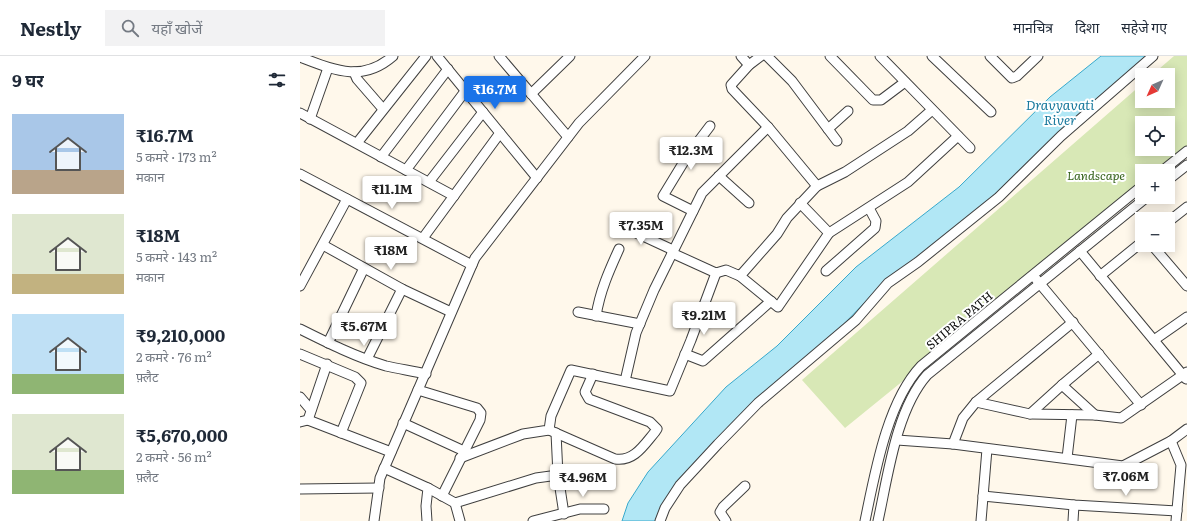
<!DOCTYPE html>
<html lang="hi">
<meta charset="utf-8">
<style>
:root{--surface:#fff;--page:#f2f2f3;--text:#1f2937;--muted:#747a83;--line:#e0e1e3;--accent:#1a73e8}
body{margin:0;font-family:Literata,"Noto Sans Devanagari",serif;background:var(--page);color:var(--text);height:100vh;display:flex;flex-direction:column;font-size:15px;white-space:nowrap}
*{box-sizing:border-box;margin:0}
p{font-size:13px;color:var(--muted)}
.icon{flex:none;width:22px;height:22px;fill:none;stroke:currentColor;stroke-width:2;stroke-linecap:round;stroke-linejoin:round}
.map{position:relative;flex:1;overflow:hidden}
.sheet{display:flex;flex-direction:column;background:var(--surface);width:300px}
.sheet>*{flex:none}
.needle{width:26px;rotate:225deg}
.tools{position:absolute;left:835px;top:12px;display:grid;gap:8px}
.tools a{display:grid;place-items:center;width:40px;height:40px;border-radius:0px;background:var(--surface);box-shadow:0 2px 10px #0003;font-size:20px}
.price{position:absolute;translate:-50% -34px;padding:0 9px;border-radius:4px;background:#fff;color:#222;font-size:13px;line-height:26px;filter:drop-shadow(0 1px 2px #0008)}
.price::after{content:'';position:absolute;left:50%;top:24px;width:12px;height:9px;margin-left:-6px;background:inherit;clip-path:polygon(0 0,100% 0,50% 100%)}
.price.active{background:var(--accent);color:#fff}
ul{padding:0;list-style:none}
li{display:flex;align-items:center;gap:12px;height:100px;padding:0 12px}
li span{display:grid;place-items:center;flex:none;width:112px;height:80px;border-radius:0px;color:#555}
li>.icon{margin-inline-start:auto}
span .icon{width:48px;height:48px;fill:#fffc;stroke-width:1}
li b{font-size:17px}
h2{display:flex;justify-content:space-between;align-items:center;height:48px;padding:0 12px;font-size:17px}
header{display:flex;align-items:center;gap:24px;box-sizing:border-box;height:56px;padding:0 20px;background:var(--surface);border-bottom:1px solid var(--line)}
header strong{font-size:19px}
nav{display:flex;gap:22px;margin-inline-start:auto;font-size:14px}
.search{width:280px;height:36px;background:var(--page);display:flex;align-items:center;gap:10px;box-sizing:border-box;padding:0 14px;border-radius:0px;color:var(--muted);font-size:15px}
main{display:flex;flex:1;min-height:0}
.map>svg:first-child{display:block}
</style>
<header>
<strong>Nestly</strong>
<div class="search"><svg class="icon" aria-label="search" viewBox="0 0 24 24"><circle cx="10" cy="10" r="6"/><path d="M15 15l6 6"/></svg>यहाँ खोजें</div>
<nav><a>मानचित्र</a><a>दिशा</a><a>सहेजे गए</a></nav>
</header>
<main>
<section class="sheet">
<h2>9 घर<svg class="icon" aria-label="filters" viewBox="0 0 24 24"><path d="M4 7h16M4 17h16"/><circle cx="9" cy="7" r="2"/><circle cx="15" cy="17" r="2"/></svg></h2>
<ul>
<li><span style="background:linear-gradient(#a9c7e8 70%,#b9a48a 0)"><svg class="icon" aria-label="home" viewBox="0 0 24 24"><path d="M3 11l9-7 9 7M6 9v11h12V9"/></svg></span><div><b>₹16.7M</b><p>5 कमरे · 173 m²</p><p>मकान</p></div></li>
<li><span style="background:linear-gradient(#dfe7d0 75%,#c2b280 0)"><svg class="icon" aria-label="home" viewBox="0 0 24 24"><path d="M3 11l9-7 9 7M6 9v11h12V9"/></svg></span><div><b>₹18M</b><p>5 कमरे · 143 m²</p><p>मकान</p></div></li>
<li><span style="background:linear-gradient(#bfe0f5 75%,#8fb573 0)"><svg class="icon" aria-label="home" viewBox="0 0 24 24"><path d="M3 11l9-7 9 7M6 9v11h12V9"/></svg></span><div><b>₹9,210,000</b><p>2 कमरे · 76 m²</p><p>फ़्लैट</p></div></li>
<li><span style="background:linear-gradient(#dfe7d0 70%,#8fb573 0)"><svg class="icon" aria-label="home" viewBox="0 0 24 24"><path d="M3 11l9-7 9 7M6 9v11h12V9"/></svg></span><div><b>₹5,670,000</b><p>2 कमरे · 56 m²</p><p>फ़्लैट</p></div></li>
</ul>
</section>
<div class="map">
<svg width="887" height="465" viewBox="0 0 887 465">
<rect width="100%" height="100%" fill="#fff8eb"/>
<!-- green -->
<path fill="#d8e8b6" fill-rule="evenodd" d="M874,0H887V95L862,115H842V131L545,372L502,324L842,28V45H868V19H852ZM842,67H868V93H842Z"/>
<!-- water -->
<polygon fill="#b1e7f5" stroke="#38a9cc" points="801,0 848,0 726,108 675,158 572,239 512,301 396,410 356,465 322,465 328,447 348,416 426,331 477,290 556,211 659,131 750,41"/>
<g fill="none" stroke-linecap="round" stroke-linejoin="round">
<!-- minor casing -->
<g stroke="#3f3f3f" stroke-width="11">
<g id="minor">
<polyline points="137,0 237,122"/>
<polyline points="199,0 268,81"/>
<polyline points="441,0 449,9"/>
<polyline points="461,0 449,9 431,29 432,33 468,71 517,130"/>
<polyline points="467,0 492,25 537,85"/>
<polyline points="530,0 573,44 581,44 605,26"/>
<polyline points="580,0 670,92"/>
<polyline points="632,0 691,56"/>
<polyline points="690,0 712,22 717,20 738,0"/>
<path d="M0,1C34,14 62,27 93,0"/>
<polyline points="54,16 57,23 83,53"/>
<polyline points="231,38 270,0"/>
<polyline points="0,57 154,140"/>
<polyline points="10,63 28,12"/>
<polyline points="528,73 548,55"/>
<polyline points="57,87 126,0"/>
<polyline points="81,101 148,13"/>
<polyline points="106,114 166,34"/>
<polyline points="862,115 887,95"/>
<polyline points="0,118 172,209"/>
<polyline points="419,120 449,147"/>
<polyline points="868,124 887,109"/>
<polyline points="129,126 183,56"/>
<polyline points="500,147 529,177"/>
<polyline points="393,155 363,140 388,99 410,70"/>
<polyline points="868,166 887,151"/>
<polyline points="317,168 373,194"/>
<polyline points="123,182 200,77"/>
<polyline points="23,189 102,233 151,256"/>
<polyline points="852,189 887,230"/>
<polyline points="780,195 886,323"/>
<polyline points="372,197 416,217 426,214 440,220 477,178 487,162 517,130 545,116 608,75 632,54"/>
<polyline points="526,215 575,172 576,165 569,152"/>
<polyline points="440,220 478,251 529,177 608,126 658,80"/>
<polyline points="800,220 842,186"/>
<polyline points="736,223 841,349"/>
<polyline points="0,230 47,143"/>
<polyline points="278,256 340,268"/>
<path d="M296,260C300,235 309,215 319,193"/>
<path d="M0,273C28,287 56,301 86,310C99,313 113,315 126,318"/>
<polyline points="854,284 887,261"/>
<polyline points="28,287 64,212"/>
<polyline points="0,298 55,321 61,327 41,377"/>
<polyline points="385,298 403,305 471,245"/>
<polyline points="67,303 102,233"/>
<polyline points="325,325 336,277 354,234 402,137 468,71"/>
<polyline points="762,329 799,298"/>
<polyline points="118,334 177,352 181,357 180,364 142,440"/>
<polyline points="0,341 11,354"/>
<polyline points="676,346 730,358 795,359 821,362 887,316"/>
<polyline points="730,358 762,329 795,359"/>
<polyline points="8,364 27,308"/>
<polyline points="0,366 8,364 91,396"/>
<polyline points="103,367 164,395"/>
<path d="M249,374L315,403C334,406 344,389 355,376L357,373L350,366L289,343L285,336L293,318"/>
<polyline points="256,377 258,419 264,458"/>
<polyline points="597,384 653,388 823,410 871,385 887,373"/>
<polyline points="871,385 881,409 876,465"/>
<polyline points="653,388 663,362 676,346 773,266"/>
<polyline points="160,402 223,378 249,374 251,360 271,314 370,335 391,284 416,217"/>
<polyline points="767,402 772,359"/>
<polyline points="84,412 128,432 126,450 127,465"/>
<polyline points="128,432 155,447 236,422 258,419"/>
<polyline points="0,433 79,432"/>
<polyline points="683,440 774,449 877,455"/>
<polyline points="155,447 160,465"/>
<polyline points="74,465 80,422 175,202 279,67 345,0"/>
<polyline points="233,465 280,453 304,453"/>
<polyline points="360,465 365,452 380,429 418,388 458,347 556,264 588,227 618,206 699,141 761,80 853,0"/>
<polyline points="426,465 420,456 423,451 445,430"/>
<path d="M565,465C575,417 587,346 621,310L842,130"/>
<path d="M578,465C588,420 596,354 627,319L847,141"/>
<polyline points="681,465 687,393"/>
<polyline points="773,465 774,449"/>
</g>
</g>
<!-- minor -->
<use href="#minor" stroke="#fff" stroke-width="9"/>
</g>
<g text-anchor="middle" dominant-baseline="central" stroke-width="4" stroke-linejoin="round" paint-order="stroke">
<!-- park labels -->
<g font-size="12" font-style="italic" fill="#37631d" stroke="#fff">
<text x="796" y="119">Landscape</text>
</g>
<!-- street labels -->
<g font-size="12" fill="#0c0c0c" stroke="#fff">
<text transform="translate(659 264) rotate(-40)">SHIPRA PATH</text>
</g>
<!-- water labels -->
<g font-size="13" font-style="italic" fill="#17789c" stroke="#fff">
<text x="760" y="48">Dravyavati<tspan x="760" dy="15">River</tspan></text>
</g>
</g>
</svg>
<div class="tools">
<a><svg class="needle" viewBox="-14 -14 28 28"><path d="M0-13l5 13h-10z" fill="#e53935"/><path d="M0 13l5-13h-10z" fill="#747a83"/></svg></a>
<a><svg class="icon" aria-label="locate" viewBox="0 0 24 24"><circle cx="12" cy="12" r="6"/><path d="M12 2v4M12 18v4M2 12h4M18 12h4"/></svg></a>
<a>+</a>
<a>−</a>
</div>
<b class="price active" style="left:195px;top:54px">₹16.7M</b>
<b class="price" style="left:391px;top:115px">₹12.3M</b>
<b class="price" style="left:92px;top:154px">₹11.1M</b>
<b class="price" style="left:341px;top:190px">₹7.35M</b>
<b class="price" style="left:91px;top:215px">₹18M</b>
<b class="price" style="left:404px;top:280px">₹9.21M</b>
<b class="price" style="left:64px;top:291px">₹5.67M</b>
<b class="price" style="left:826px;top:441px">₹7.06M</b>
<b class="price" style="left:283px;top:442px">₹4.96M</b>
</div>
</main>
